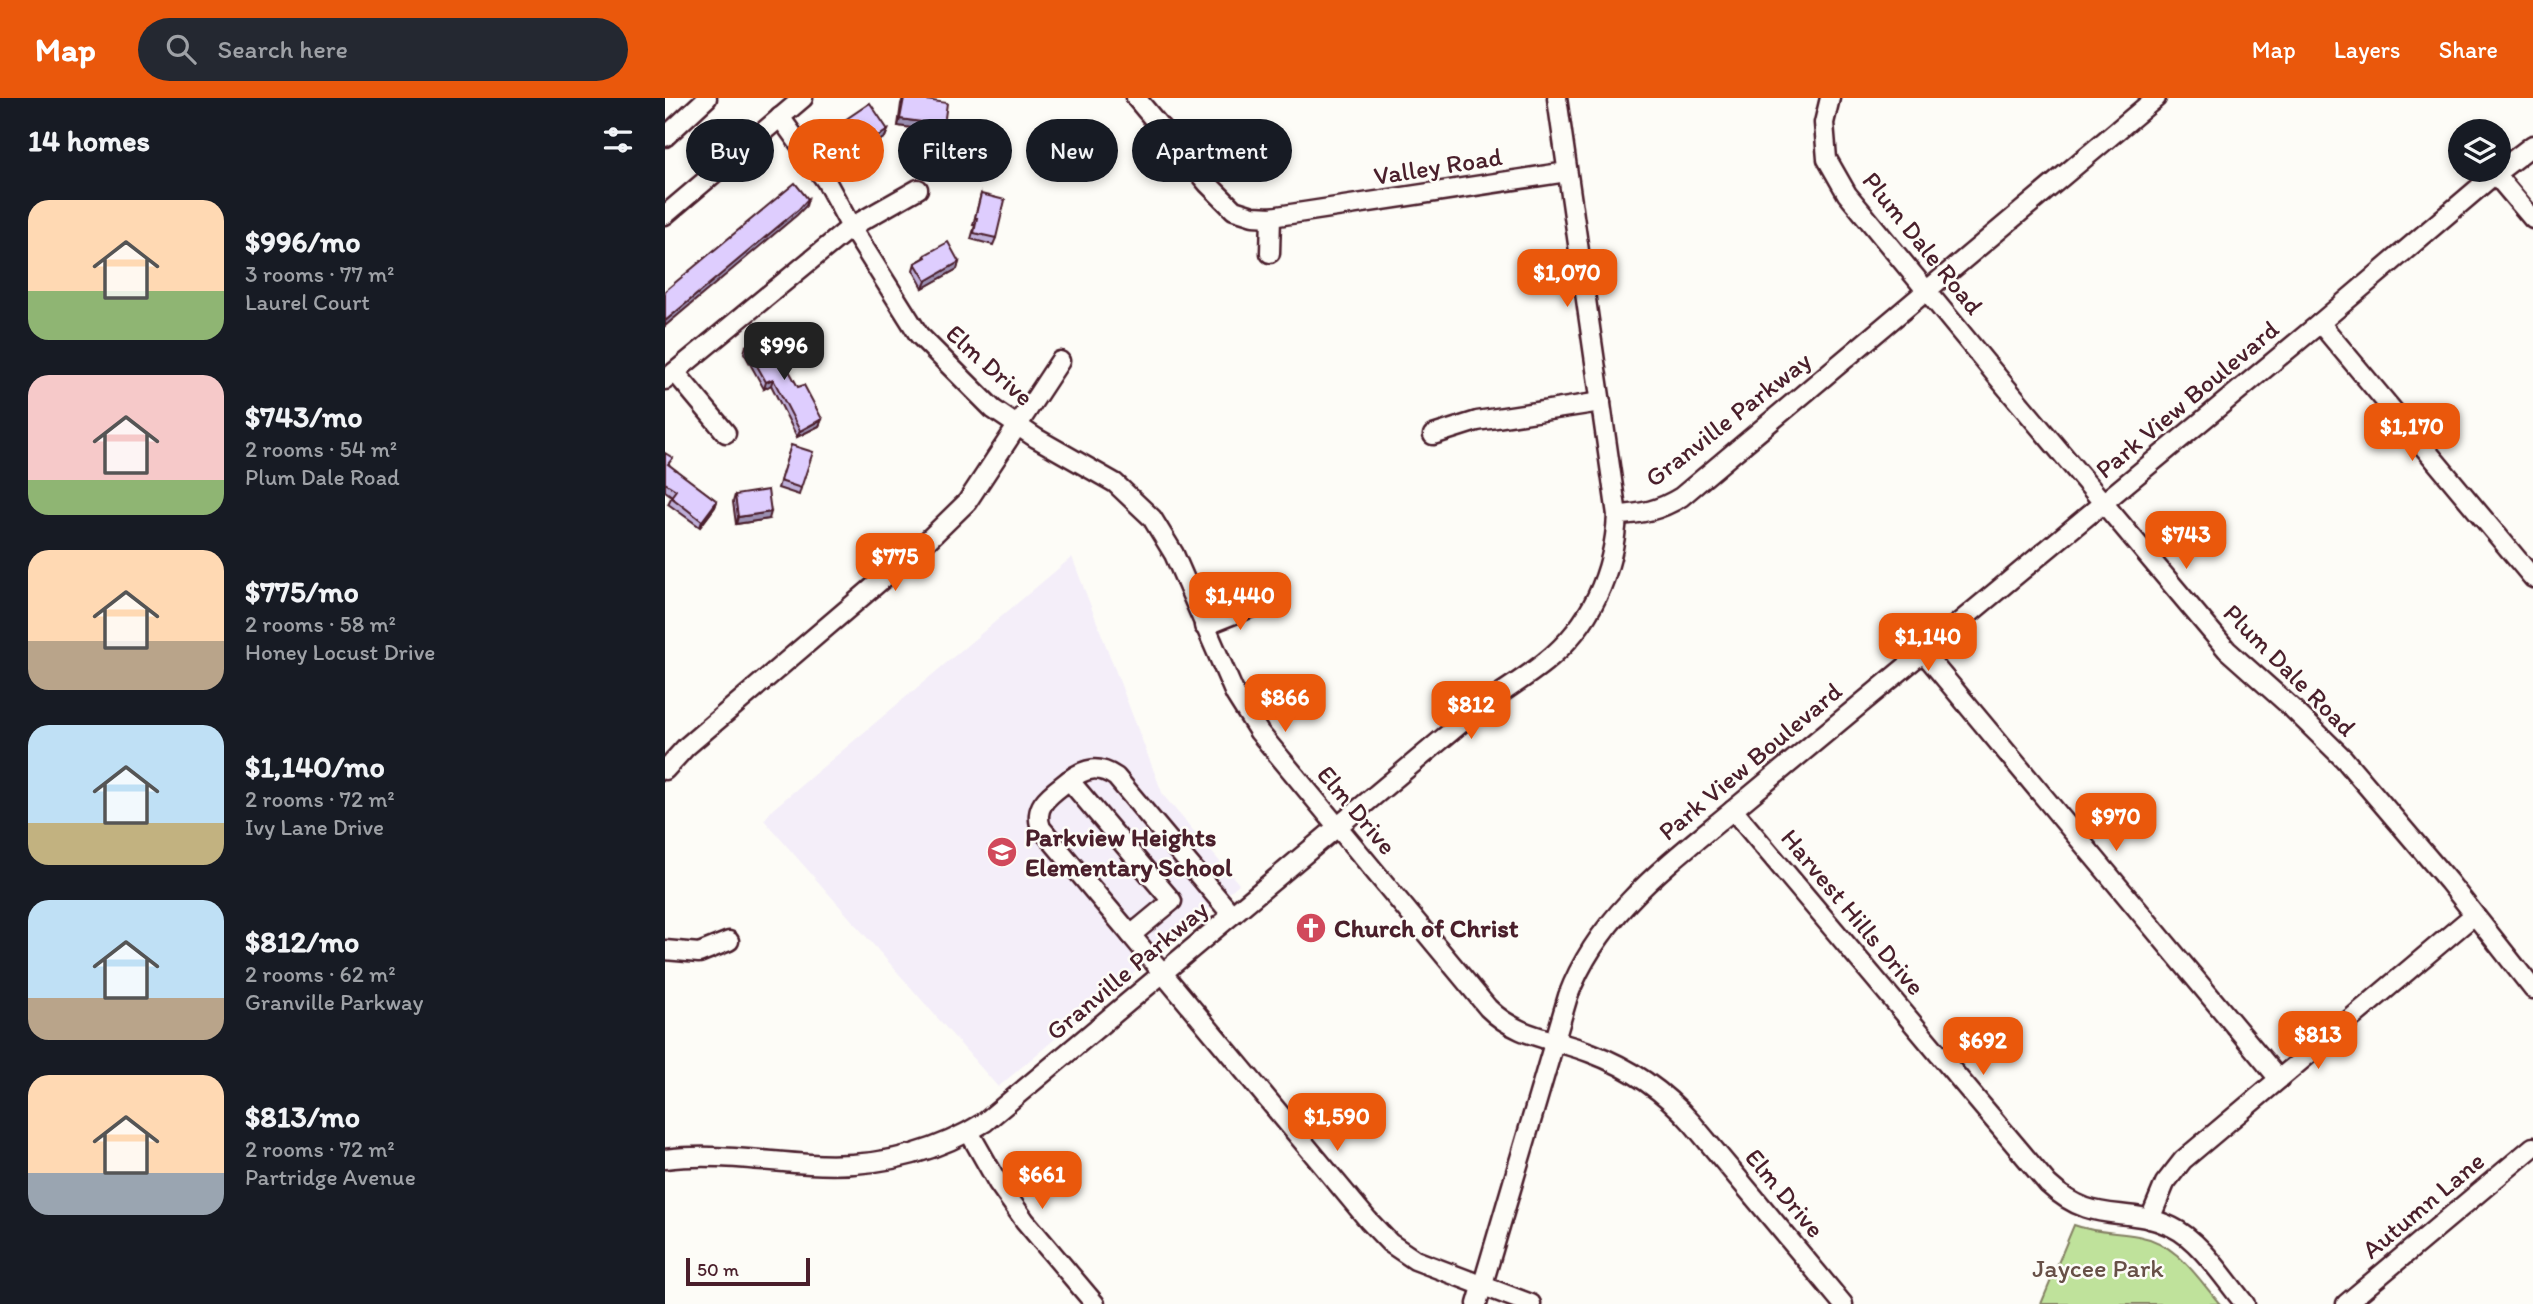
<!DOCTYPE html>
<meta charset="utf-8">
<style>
:root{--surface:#171b24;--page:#242831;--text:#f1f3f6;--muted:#9ea1a6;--accent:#ea580c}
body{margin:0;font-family:Itim,sans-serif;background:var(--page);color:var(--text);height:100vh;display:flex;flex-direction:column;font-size:26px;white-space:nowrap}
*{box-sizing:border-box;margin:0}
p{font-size:23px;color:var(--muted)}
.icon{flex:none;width:38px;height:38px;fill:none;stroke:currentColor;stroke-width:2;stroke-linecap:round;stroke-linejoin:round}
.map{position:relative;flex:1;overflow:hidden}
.details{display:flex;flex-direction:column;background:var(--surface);width:665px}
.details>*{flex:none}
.guide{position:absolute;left:21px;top:21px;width:665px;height:63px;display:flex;gap:14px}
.controls{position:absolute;left:1783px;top:21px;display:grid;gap:14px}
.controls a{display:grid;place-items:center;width:63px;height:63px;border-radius:50%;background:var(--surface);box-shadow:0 4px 10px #0003;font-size:35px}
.scale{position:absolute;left:21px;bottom:18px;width:124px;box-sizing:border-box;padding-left:7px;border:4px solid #4a1f2b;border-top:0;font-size:19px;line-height:24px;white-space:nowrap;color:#4a1f2b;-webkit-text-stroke:5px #fdfcf7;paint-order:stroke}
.price{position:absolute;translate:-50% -60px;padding:0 16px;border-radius:14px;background:var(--accent);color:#fff;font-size:23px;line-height:46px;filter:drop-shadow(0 2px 4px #0008)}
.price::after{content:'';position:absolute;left:50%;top:42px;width:21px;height:16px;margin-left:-10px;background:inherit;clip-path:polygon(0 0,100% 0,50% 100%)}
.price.on{background:#222;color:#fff}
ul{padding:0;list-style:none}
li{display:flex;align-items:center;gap:21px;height:175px;padding:0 28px}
li span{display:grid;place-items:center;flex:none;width:196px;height:140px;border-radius:21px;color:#555}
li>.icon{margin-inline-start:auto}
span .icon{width:84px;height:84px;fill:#fffc;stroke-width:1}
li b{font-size:30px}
h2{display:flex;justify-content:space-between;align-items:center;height:84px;padding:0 28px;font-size:30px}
.tag{padding:0 24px;border-radius:32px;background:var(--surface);box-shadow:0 4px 10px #0003;font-size:24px;line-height:63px}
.tag.on{background:var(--accent);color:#fff}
header{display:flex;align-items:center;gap:42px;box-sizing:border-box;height:98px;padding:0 35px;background:var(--accent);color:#fff}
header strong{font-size:33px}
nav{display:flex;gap:38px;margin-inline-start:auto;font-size:24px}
.search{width:490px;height:63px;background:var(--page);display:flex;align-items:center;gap:18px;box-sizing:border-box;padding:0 24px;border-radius:38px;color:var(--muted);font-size:26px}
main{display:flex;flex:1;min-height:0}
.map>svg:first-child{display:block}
</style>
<header>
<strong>Map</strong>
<div class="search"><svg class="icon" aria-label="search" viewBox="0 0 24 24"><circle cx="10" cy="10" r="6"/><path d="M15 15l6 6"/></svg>Search here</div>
<nav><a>Map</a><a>Layers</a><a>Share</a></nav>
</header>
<main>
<section class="details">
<h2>14 homes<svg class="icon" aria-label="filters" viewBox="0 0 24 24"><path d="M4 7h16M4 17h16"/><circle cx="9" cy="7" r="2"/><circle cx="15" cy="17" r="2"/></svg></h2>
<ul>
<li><span style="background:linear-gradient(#ffd9b3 65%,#8fb573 0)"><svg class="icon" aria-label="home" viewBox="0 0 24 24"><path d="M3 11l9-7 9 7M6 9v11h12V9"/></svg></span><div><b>$996/mo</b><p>3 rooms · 77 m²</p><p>Laurel Court</p></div></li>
<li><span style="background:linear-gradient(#f6c9c9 75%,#8fb573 0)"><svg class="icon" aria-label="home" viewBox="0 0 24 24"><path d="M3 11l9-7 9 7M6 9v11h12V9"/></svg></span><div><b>$743/mo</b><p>2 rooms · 54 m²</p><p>Plum Dale Road</p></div></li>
<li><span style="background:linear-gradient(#ffd9b3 65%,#b9a48a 0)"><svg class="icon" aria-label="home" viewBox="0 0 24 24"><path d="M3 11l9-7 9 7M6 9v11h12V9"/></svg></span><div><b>$775/mo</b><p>2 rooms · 58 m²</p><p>Honey Locust Drive</p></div></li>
<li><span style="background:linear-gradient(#bfe0f5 70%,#c2b280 0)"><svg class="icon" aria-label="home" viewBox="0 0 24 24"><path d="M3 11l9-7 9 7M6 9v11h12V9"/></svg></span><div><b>$1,140/mo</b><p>2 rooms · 72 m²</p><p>Ivy Lane Drive</p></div></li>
<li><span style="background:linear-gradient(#bfe0f5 70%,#b9a48a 0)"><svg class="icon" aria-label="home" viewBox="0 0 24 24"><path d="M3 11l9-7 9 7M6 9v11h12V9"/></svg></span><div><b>$812/mo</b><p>2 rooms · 62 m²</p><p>Granville Parkway</p></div></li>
<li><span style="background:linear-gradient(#ffd9b3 70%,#9aa5b1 0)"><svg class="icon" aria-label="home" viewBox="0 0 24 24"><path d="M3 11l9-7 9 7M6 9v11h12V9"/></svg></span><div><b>$813/mo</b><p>2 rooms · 72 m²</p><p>Partridge Avenue</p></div></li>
</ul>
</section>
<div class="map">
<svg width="1868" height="1206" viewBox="0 0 1868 1206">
<rect width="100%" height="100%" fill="#fdfcf7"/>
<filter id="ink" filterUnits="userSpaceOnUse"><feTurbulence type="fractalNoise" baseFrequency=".0143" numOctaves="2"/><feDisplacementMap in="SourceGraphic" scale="14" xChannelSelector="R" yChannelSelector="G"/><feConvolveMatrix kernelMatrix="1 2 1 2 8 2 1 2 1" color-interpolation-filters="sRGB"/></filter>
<g filter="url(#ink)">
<!-- built -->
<polygon fill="#f4eef9" points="407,459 498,697 574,786 333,989 99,722 108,711"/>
<!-- green -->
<path fill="#bfe29b" stroke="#848063" stroke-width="2" d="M1409,1127C1430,1135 1452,1134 1473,1138C1512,1145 1531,1178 1555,1206H1376Z"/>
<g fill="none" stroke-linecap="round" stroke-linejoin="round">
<!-- minor casing -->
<g stroke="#4a1f2b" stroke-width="23">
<g id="minor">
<polyline points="471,0 543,86 569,112 588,118 606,119 902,74"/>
<polyline points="892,0 952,417"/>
<polyline points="1165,0 1159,25 1162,61 1182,96 1340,288 1562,552 1626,609 1679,661 1783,783 1868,891"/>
<path d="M115,19L161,83L186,129L254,237L328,311L371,340L450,385L487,420L509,456L570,596L594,634L823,910C853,940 888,940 926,955C966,970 999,993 1027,1025L1178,1206"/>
<polyline points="0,39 42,0"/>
<polyline points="1830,76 1868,121"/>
<polyline points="0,117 138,0"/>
<polyline points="605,155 606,119"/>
<polyline points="1655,225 1868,480"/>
<polyline points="10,274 61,335"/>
<polyline points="0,282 186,129 253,91"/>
<polyline points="768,337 812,323 936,304"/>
<polyline points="539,528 597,505"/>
<polyline points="1258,554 1614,981"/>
<polyline points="0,672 21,649 261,444 302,404 395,263"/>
<path d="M404,682L507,803L466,837L376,730C367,706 388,695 404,682Z"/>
<path d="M404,682C421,670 433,667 451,679L567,817"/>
<path d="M1068,712L1383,1086C1429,1129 1460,1106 1507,1129C1535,1142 1560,1182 1580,1206"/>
<polyline points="466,837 703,1122 725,1145 750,1162 866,1206"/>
<polyline points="0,852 34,855 64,843"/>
<polyline points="304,1034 333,1085 360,1123 430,1206"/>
<path d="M0,1061C48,1055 97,1063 145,1066C207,1070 267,1057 320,1024L813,611C835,595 859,581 880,564C926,527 949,475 952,417C977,416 995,412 1016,399L1491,0"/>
<polyline points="1485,1121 1500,1085 1518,1062 1809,817"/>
<path d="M812,1206L903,898C933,817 1004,765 1068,712L1655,225L1830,76L1868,47"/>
<polyline points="1681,1206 1868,1049"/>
</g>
</g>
<!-- minor -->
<use href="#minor" stroke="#fdfcf7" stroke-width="18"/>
</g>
<!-- wall -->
<g fill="#bfb0da" stroke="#4a1f2b" stroke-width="2">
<polygon points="238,0 276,34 233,28 236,6"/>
<polygon points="171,28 223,32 220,39 186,61 168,35"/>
<polygon points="298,41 338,66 319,79 295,48"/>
<polygon points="316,96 331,140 328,147 306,141 310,127 308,127"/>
<polygon points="260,157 294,164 292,171 258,190 248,172 250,165 259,160"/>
<polygon points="81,248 133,289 157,321 154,328 132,339 106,287 99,291 79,255"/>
<polygon points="124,354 136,390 134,397 113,390"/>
<polygon points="0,355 5,368 52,403 50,409 35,429 3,406 7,398 0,393"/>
<polygon points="70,397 104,421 71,426 68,404"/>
</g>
<!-- shaded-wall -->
<g fill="#9b90b2" stroke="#4a1f2b" stroke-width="2">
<polygon points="235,21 279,27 276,34 233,28"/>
<polygon points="223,32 220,39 186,61 188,54"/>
<polygon points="341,59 338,66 319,79 322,73"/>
<polygon points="143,101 141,108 132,117 0,228 0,223"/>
<polygon points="294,164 292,171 258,190 261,183"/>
<polygon points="108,281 106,287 99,291 101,284"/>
<polygon points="157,321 154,328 132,339 135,333"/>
<polygon points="52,403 50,409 35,429 37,423"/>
<polygon points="106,414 104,421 71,426 73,419"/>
</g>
<!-- building -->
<g fill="#decdfe" stroke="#4a1f2b" stroke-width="2">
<polygon points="239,0 247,0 282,5 279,27 235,21"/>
<polygon points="205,5 223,32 188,54 171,28"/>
<polygon points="318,27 341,59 322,73 298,41"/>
<polygon points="130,85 143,101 134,111 0,223 0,193"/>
<polygon points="316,96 340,102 331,140 309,135 312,120 310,120"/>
<polygon points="283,144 294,164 261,183 250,165 261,159 260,157"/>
<polygon points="104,236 133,289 139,287 157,321 135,333 108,281 101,284 81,248"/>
<polygon points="126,347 148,354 136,390 115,383"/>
<polygon points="0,355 8,360 3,366 52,403 37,423 6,399 11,392 0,385"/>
<polygon points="103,392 106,414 73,419 70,397"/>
</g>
</g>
<!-- icons -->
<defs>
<g id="school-disc" transform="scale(1.575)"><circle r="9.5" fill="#d1495b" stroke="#fdfcf7"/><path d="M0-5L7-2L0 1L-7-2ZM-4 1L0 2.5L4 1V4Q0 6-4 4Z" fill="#fff"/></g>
<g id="church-disc" transform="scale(1.575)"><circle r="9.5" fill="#d1495b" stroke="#fdfcf7"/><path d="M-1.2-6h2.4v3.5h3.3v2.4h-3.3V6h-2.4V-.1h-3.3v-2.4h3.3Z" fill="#fff"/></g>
</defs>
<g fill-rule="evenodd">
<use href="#school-disc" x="337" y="754"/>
<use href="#church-disc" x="646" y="830"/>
</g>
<g text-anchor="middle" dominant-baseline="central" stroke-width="5" stroke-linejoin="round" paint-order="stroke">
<!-- street labels -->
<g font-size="26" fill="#4a1f2b" stroke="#fdfcf7">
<text transform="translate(773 68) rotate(-9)">Valley Road</text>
<text transform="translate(1258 145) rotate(51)">Plum Dale Road</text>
<text transform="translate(325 267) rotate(42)">Elm Drive</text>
<text transform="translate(1522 301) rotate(-40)">Park View Boulevard</text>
<text transform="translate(1063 321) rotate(-38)">Granville Parkway</text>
<text transform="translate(1625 572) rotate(45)">Plum Dale Road</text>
<text transform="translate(1085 663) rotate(-40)">Park View Boulevard</text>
<text transform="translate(692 712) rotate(50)">Elm Drive</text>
<text transform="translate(1188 814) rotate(50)">Harvest Hills Drive</text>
<text transform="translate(462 872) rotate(-40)">Granville Parkway</text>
<text transform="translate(1120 1095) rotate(50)">Elm Drive</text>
<text transform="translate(1758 1107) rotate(-40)">Autumn Lane</text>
</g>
<!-- poi labels -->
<g font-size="26" font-weight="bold" fill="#4a1f2b" stroke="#fdfcf7" text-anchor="start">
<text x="360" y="739">Parkview Heights<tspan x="360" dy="30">Elementary School</tspan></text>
<text x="669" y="830">Church of Christ</text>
</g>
<!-- park labels -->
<g font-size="26" fill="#675047" stroke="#fdfcf7">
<text x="1433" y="1170">Jaycee Park</text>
</g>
</g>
</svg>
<div class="controls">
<a><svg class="icon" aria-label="layers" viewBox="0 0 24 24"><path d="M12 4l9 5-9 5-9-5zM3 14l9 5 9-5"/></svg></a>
</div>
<div class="scale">50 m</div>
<b class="price" style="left:902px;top:211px">$1,070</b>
<b class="price on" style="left:119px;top:284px">$996</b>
<b class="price" style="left:1747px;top:365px">$1,170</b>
<b class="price" style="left:1521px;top:473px">$743</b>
<b class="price" style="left:230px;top:495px">$775</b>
<b class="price" style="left:575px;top:534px">$1,440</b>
<b class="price" style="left:1263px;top:575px">$1,140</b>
<b class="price" style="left:620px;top:636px">$866</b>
<b class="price" style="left:806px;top:643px">$812</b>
<b class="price" style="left:1451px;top:755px">$970</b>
<b class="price" style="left:1653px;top:973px">$813</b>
<b class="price" style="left:1318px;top:979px">$692</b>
<b class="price" style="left:672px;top:1055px">$1,590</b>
<b class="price" style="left:377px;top:1113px">$661</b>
<div class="guide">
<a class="tag">Buy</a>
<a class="tag on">Rent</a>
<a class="tag">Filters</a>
<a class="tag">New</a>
<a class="tag">Apartment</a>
</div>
</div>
</main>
